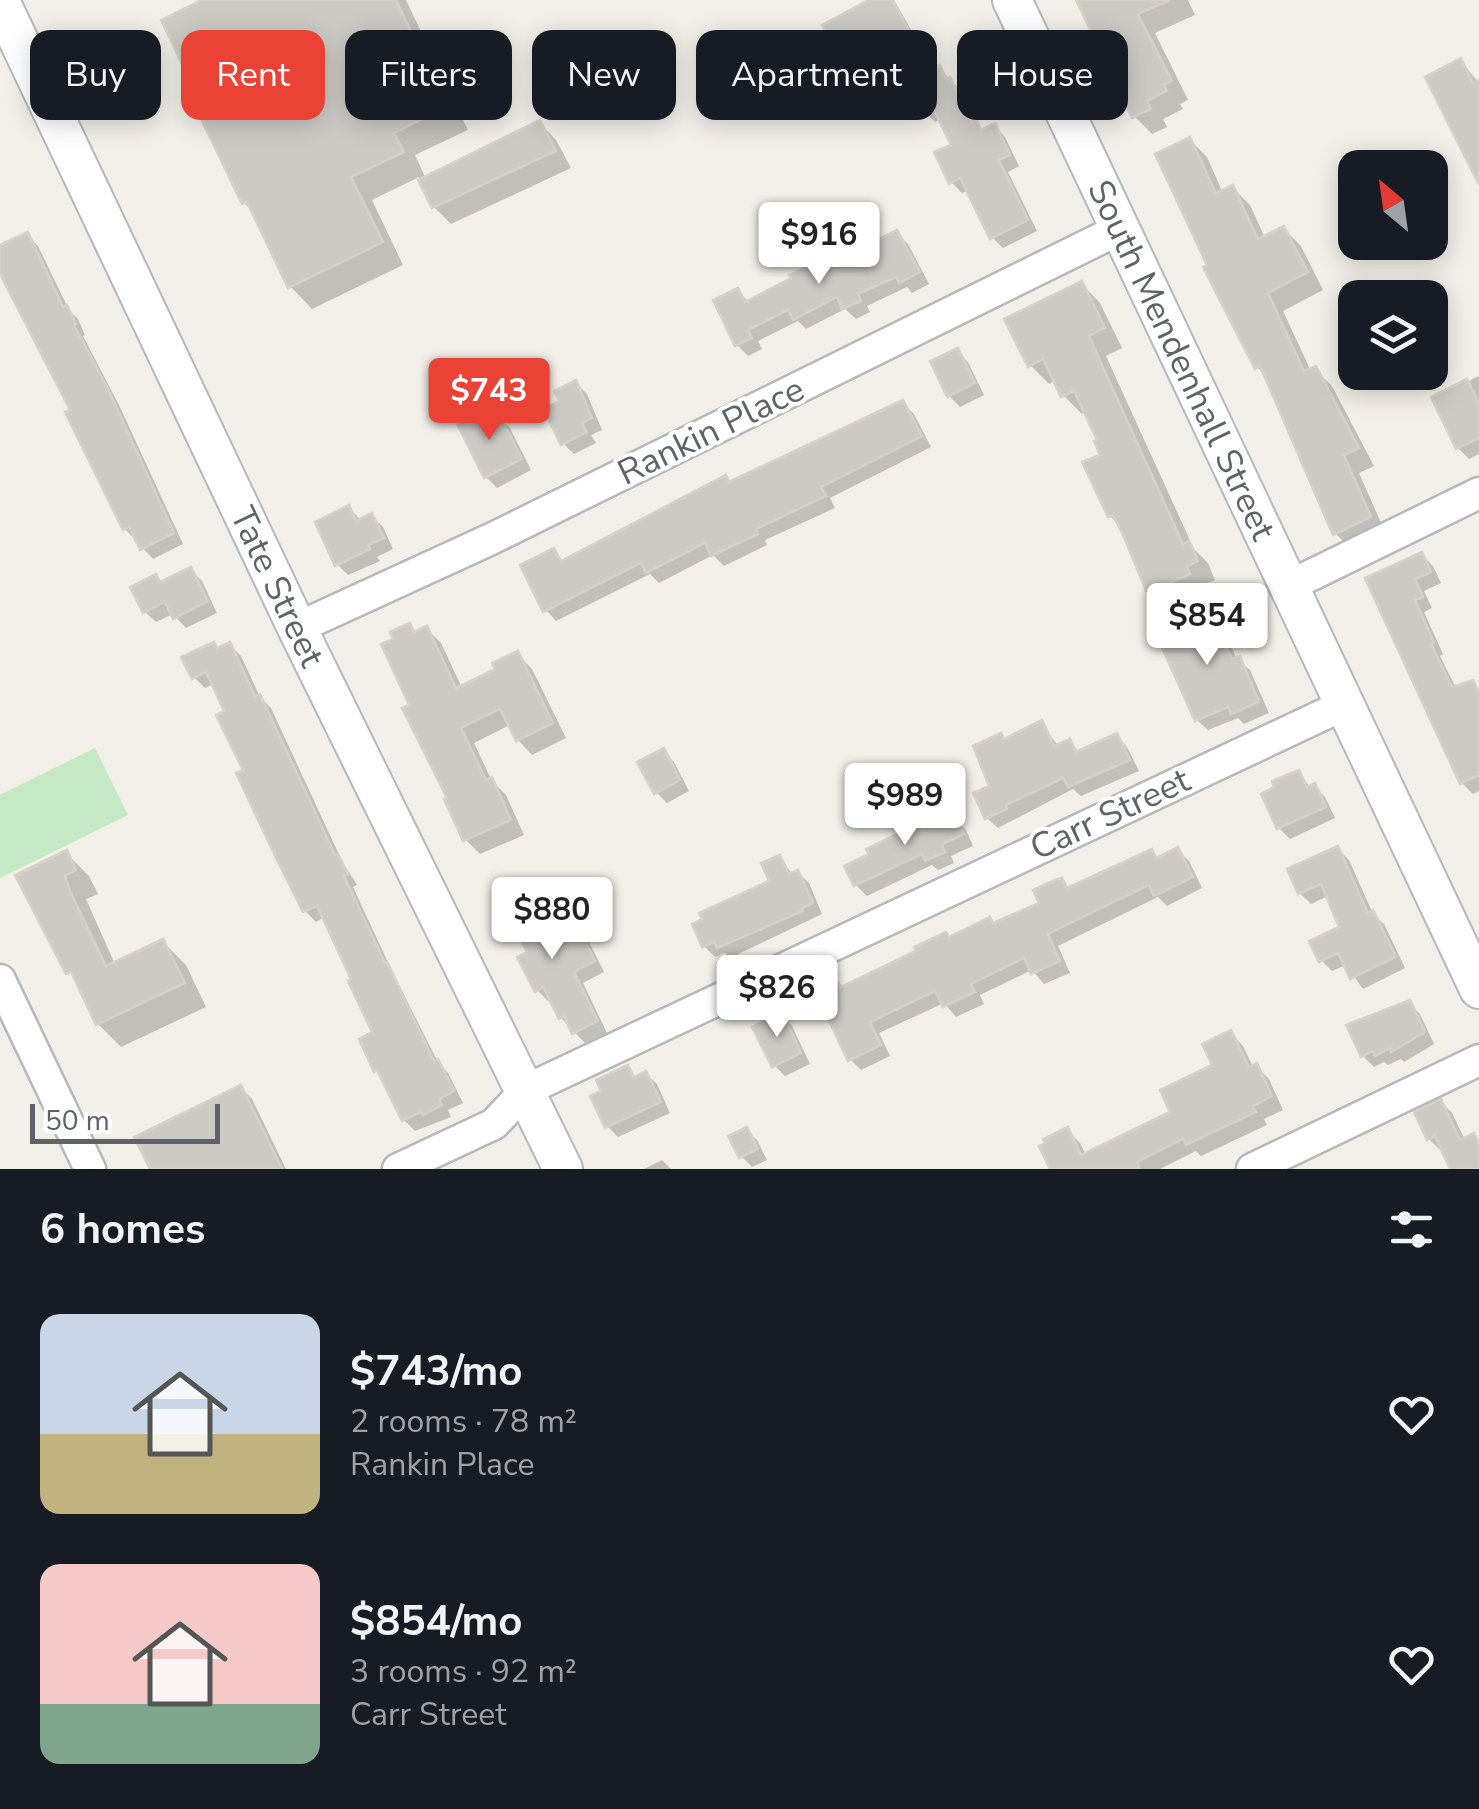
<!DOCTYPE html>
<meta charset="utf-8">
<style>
:root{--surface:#171b24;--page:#20242c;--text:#f1f3f6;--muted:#9ea1a6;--accent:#ea4335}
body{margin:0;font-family:"Nunito Sans",sans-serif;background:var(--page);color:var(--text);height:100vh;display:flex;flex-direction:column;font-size:38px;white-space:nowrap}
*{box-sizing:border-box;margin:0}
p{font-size:32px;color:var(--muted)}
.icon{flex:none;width:55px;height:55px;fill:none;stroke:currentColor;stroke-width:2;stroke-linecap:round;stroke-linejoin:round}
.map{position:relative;height:1169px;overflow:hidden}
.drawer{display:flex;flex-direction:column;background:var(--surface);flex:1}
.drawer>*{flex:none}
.hud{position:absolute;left:30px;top:30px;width:1420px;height:90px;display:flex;gap:20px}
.needle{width:65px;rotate:331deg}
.tools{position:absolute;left:1338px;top:150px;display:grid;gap:20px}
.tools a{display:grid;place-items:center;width:110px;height:110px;border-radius:20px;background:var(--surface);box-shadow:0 5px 25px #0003;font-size:50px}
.scale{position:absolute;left:30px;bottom:25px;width:190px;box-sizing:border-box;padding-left:10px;border:5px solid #5f6368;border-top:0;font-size:28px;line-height:35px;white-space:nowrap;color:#5f6368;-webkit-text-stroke:8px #fff;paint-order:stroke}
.price{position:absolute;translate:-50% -85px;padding:0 22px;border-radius:10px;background:#fff;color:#222;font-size:32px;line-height:65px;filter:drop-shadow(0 2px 5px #0008)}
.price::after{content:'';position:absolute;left:50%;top:60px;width:30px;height:22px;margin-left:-15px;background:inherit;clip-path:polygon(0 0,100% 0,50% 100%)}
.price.current{background:var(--accent);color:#fff}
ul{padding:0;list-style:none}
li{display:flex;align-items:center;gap:30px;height:250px;padding:0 40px}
li span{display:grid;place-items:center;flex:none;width:280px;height:200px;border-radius:20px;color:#555}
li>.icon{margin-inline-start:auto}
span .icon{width:120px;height:120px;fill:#fffc;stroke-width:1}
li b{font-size:42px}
h2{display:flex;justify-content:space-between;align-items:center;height:120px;padding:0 40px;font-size:42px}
.tag{padding:0 35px;border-radius:20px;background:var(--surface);box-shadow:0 5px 25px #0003;font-size:35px;line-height:90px}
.tag.current{background:var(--accent);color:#fff}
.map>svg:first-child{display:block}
</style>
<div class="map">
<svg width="1479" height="1169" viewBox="0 0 1479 1169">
<rect width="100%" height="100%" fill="#f1efe8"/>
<!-- green -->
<polygon fill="#c5e8c5" points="95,748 128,815 0,878 0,795"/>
<!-- shadow -->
<g fill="#0003">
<polygon points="208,0 406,0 468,130 415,155 426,179 540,123 556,140 571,168 451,224 434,207 419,177 372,200 403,265 312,309 290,286 255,213 244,203 200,96"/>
<polygon points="874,0 894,0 919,44 857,76 846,66"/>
<polygon points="1079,0 1188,0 1195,15 1155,33 1188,100 1180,104 1183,109 1163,119 1167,127 1152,134 1134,116"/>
<polygon points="1461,61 1479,83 1479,179"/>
<polygon points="939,68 961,91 974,121 984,131 994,126 1005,137 1019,166 1008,172 1037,231 1003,248 992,237 967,191 962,193 951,182 954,146 941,119 935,122 926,113 945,104 925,108 925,112 914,90"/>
<polygon points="1190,140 1207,157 1223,193 1233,188 1250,205 1265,238 1284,229 1301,246 1323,290 1283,311 1311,371 1315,369 1332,386 1374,466 1359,473 1386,534 1352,550 1335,533 1267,378 1257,367 1210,266"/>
<polygon points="897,233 908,244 929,284 912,293 907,287 867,306 870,312 856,319 845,309 806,329 798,321 758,341 762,349 748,356 737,345 738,291 750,303 836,257 844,265 883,246"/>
<polygon points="27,235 38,246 69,310 78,319 85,335 83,336 119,405 183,544 153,559 125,529 74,411 0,268 0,248"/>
<polygon points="1082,284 1100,303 1122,348 1106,356 1194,549 1208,563 1215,580 1204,584 1207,593 1168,610 1149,591 1123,529 1110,516 1100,442 1086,412 1082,414 1063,395 1056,380 1049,384 1030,365"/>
<polygon points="957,351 968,362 984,395 960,407 949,396"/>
<polygon points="1479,376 1479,454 1469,459 1458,448 1434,398"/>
<polygon points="576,383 587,394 602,430 591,435 596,443 574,454 563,443 563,402"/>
<polygon points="903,403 914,414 931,447 830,498 835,508 765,540 767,545 724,566 713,555 659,583 650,574 556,621 546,610 554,551 564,562 725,478 731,484"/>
<polygon points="483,414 490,421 499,417 510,428 531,470 497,488 486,477"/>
<polygon points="349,508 360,519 372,516 383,527 393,549 377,557 380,561 348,575 337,564"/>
<polygon points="1422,555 1433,566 1441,583 1424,591 1432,608 1424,612 1443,654 1440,656 1456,688 1473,682 1479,689 1479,791 1473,794 1462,783 1368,579"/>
<polygon points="191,570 202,581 217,613 186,628 173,614 156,622 145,612 156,577 162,584"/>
<polygon points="1211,614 1222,624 1237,660 1250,670 1269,713 1244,724 1238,718 1208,730 1197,720"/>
<polygon points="409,626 416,634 427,629 441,643 462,688 498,670 517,654 532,669 566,738 532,755 518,740 510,725 474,743 492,781 506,795 524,835 480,854 465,839 412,707 396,640"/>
<polygon points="230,645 241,656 260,697 271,708 342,861 357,885 353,887 392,971 439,1064 448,1073 463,1103 448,1110 451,1117 415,1131 404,1120 375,1034 324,917 316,922 305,911 214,684 205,688 194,677 219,650"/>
<polygon points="1041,723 1059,747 1070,742 1080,753 1117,736 1127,747 1139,771 1081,796 1073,789 998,828 987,818 1006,741"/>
<polygon points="663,751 674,762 689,791 667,803 656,792"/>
<polygon points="1298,773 1311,788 1314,786 1325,797 1335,818 1290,839 1279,828"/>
<polygon points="926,818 936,828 955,819 966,830 973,846 951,856 954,863 938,870 932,865 867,896 856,885"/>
<polygon points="1338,849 1349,860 1373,914 1384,924 1405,968 1363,989 1346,965 1332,971 1321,960 1342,928 1328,896 1311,904 1300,893"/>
<polygon points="1178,850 1189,861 1202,888 1167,906 1158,897 1058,946 1070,973 1044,984 1032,970 980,995 984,1004 956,1017 944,1003 879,1033 890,1056 861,1070 850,1059 842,989 950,939 1042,904 1062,881 1070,889 1151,852 1158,859"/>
<polygon points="66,853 89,876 98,894 86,899 115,964 163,942 186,965 206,1007 121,1047 98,1024 19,876"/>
<polygon points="780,858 793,875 798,873 809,883 822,914 730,958 725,953 715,957 704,946 772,882"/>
<polygon points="524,889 535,900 543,916 536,920 549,944 577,929 588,940 604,972 583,983 607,1033 585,1043 561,1018 552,999 548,1001 537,990 531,953 517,928 506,917"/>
<polygon points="1409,1003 1420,1014 1434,1044 1404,1062 1401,1059 1388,1065 1384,1062 1374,1067 1363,1056"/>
<polygon points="781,1015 792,1026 810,1064 785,1076 774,1065"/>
<polygon points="1231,1033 1243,1046 1253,1067 1256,1066 1269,1079 1283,1110 1264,1119 1267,1125 1201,1156 1196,1151 1160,1169 1049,1169 1039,1148 1067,1130 1080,1143 1086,1155 1174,1113 1215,1066"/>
<polygon points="628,1068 637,1078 646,1074 657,1084 670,1113 618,1137 607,1126 604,1092"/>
<polygon points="241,1088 252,1099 286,1169 153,1169"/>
<polygon points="1441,1102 1452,1113 1465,1140 1473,1136 1479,1142 1479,1169 1453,1169 1444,1148 1440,1150 1429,1139"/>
<polygon points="746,1130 757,1140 767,1160 752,1167 741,1156"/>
<polygon points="662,1160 671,1169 644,1169"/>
</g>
<!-- building -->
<g fill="#cccac5" stroke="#d6d1c6" stroke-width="2.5">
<polygon points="202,0 396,0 447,107 394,133 404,152 351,177 383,242 288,288 247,202 242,204 191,98 197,95 161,20"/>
<polygon points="869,0 893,0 910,33 844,67 822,25"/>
<polygon points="1076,0 1170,0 1138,14 1172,81 1164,85 1167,91 1147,101 1151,109 1132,118"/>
<polygon points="1461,58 1473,83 1479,80 1479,185 1425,77"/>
<polygon points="940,65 946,79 950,77 971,122 977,120 981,130 995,123 1010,155 999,160 1028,220 990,239 960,178 949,184 934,152 951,145 933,108 922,113 911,89 919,85 915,77"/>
<polygon points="540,120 556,151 432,208 418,180"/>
<polygon points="1190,137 1216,193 1233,185 1258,239 1284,226 1308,272 1268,293 1304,371 1316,366 1359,448 1344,455 1371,517 1333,535 1260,366 1255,369 1203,267 1207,265 1155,154"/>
<polygon points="897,230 920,272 899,283 896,277 858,294 861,301 842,309 837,297 793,320 788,310 748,330 752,338 735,346 713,300 738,288 745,302 791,278 789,275 837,254 841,263 879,245 877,240"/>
<polygon points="28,232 63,307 67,305 76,324 74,325 109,391 174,533 140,550 129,527 123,530 65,412 70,410 0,274 0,245"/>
<polygon points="1082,281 1105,328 1089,336 1183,544 1189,541 1198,561 1187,566 1190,574 1147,593 1124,537 1113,515 1108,517 1082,462 1100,455 1094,441 1097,440 1074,391 1061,397 1043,359 1028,367 1004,319"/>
<polygon points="958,348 975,383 947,397 930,361"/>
<polygon points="1467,379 1479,403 1479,438 1456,449 1431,397"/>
<polygon points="576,380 592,418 582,423 587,432 561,445 543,409 559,401 554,391"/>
<polygon points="903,400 922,436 821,487 826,496 756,529 758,534 711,556 705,543 646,573 641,563 543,612 520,565 554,548 561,561 726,475 729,482"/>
<polygon points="483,411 488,420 499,414 522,459 484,478 457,424"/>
<polygon points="349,505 356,521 372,513 384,538 368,545 370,549 335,566 315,522"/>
<polygon points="1422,552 1431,572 1415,579 1423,597 1415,600 1434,643 1431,644 1452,687 1473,680 1479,692 1479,775 1460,784 1365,578"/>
<polygon points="191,567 208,601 173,619 165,602 143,613 130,587 156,574 160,582"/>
<polygon points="1212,611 1232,659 1240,656 1259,702 1231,714 1228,707 1195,721 1156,634"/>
<polygon points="410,623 414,632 427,626 456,688 495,669 492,663 518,651 553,723 516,741 500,709 461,728 486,780 492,777 511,820 463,841 444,799 447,798 402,708 409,705 381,644 393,639 390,632"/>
<polygon points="214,642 217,648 230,642 255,696 260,694 335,855 338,854 348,874 344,876 385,963 387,962 434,1061 438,1059 454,1091 439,1099 442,1105 423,1115 421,1112 402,1121 377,1070 374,1072 359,1039 372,1032 348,981 351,979 317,906 303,912 275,856 236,773 243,770 216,715 224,711 206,672 192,679 181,657"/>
<polygon points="1042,720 1054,746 1070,739 1076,752 1117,733 1130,760 1068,787 1063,778 1006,805 1007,809 985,819 973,793 989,786 973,746 1001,733 1004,739"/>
<polygon points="664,748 680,780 654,794 637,762"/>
<polygon points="1299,770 1307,787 1315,783 1326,807 1277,829 1261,794 1274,787 1272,781"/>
<polygon points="927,815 932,827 955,816 964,834 942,844 945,852 925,861 922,854 854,886 844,866 869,854 866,849 910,828 908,823"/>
<polygon points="1338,846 1368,913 1373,910 1396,957 1350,979 1338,953 1319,962 1309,941 1339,927 1321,884 1298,894 1287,869"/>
<polygon points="1178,847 1193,877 1154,896 1149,885 1048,934 1060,961 1031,974 1024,958 971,984 975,992 943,1007 935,991 870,1022 881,1045 848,1061 816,993 838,982 841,987 916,951 914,947 946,932 949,937 990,917 993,923 1039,903 1033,890 1055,880 1062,878 1067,888 1152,849 1156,858"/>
<polygon points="67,850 76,870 65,876 70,891 106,966 163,939 185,983 96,1025 71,972 66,974 15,875"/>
<polygon points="780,855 789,874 798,870 813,903 802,908 803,911 717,948 714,942 702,947 692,924 702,919 699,913 769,881 761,863"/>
<polygon points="525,886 534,905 527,908 545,943 577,926 595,961 574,972 598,1021 572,1034 564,1016 559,1019 543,987 535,992 517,957 527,952 509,916 504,919 495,901"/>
<polygon points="1410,1000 1425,1032 1391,1052 1390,1048 1375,1056 1373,1051 1361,1057 1346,1025"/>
<polygon points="782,1012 801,1053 772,1067 752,1027"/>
<polygon points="1231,1030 1249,1067 1257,1063 1272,1096 1253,1106 1256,1112 1186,1145 1183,1139 1137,1162 1140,1169 1050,1169 1039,1146 1045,1143 1043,1139 1068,1127 1081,1155 1170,1112 1160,1090 1212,1065 1202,1044"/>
<polygon points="628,1065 634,1077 646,1071 661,1102 605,1128 590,1096 601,1091 596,1080"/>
<polygon points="241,1085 282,1169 150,1169 134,1137"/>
<polygon points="1441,1099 1460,1140 1474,1133 1479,1144 1479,1169 1450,1169 1435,1136 1427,1140 1414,1112"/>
<polygon points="747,1127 758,1149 739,1158 728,1136"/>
</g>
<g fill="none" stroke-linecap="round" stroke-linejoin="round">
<!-- minor casing -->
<g stroke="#b5b8bc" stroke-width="35">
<g id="minor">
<polyline points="1289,586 1479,493"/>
<polyline points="297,628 491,539 1122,228"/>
<polyline points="0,980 90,1169"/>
<polyline points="398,1169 494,1124 526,1090 1346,704"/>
<polyline points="1252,1169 1479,1060"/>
</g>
</g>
<!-- tertiary casing -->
<g stroke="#b5b8bc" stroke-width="42">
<g id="tertiary">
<path id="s1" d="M1012,0L1479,989"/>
<path id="s2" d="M0,1L297,628L563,1169"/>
</g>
</g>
<!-- minor -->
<use href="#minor" stroke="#fff" stroke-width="30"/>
<!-- tertiary -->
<use href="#tertiary" stroke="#fff" stroke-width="38"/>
</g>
<g text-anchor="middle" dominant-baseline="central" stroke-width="8" stroke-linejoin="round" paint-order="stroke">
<!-- street labels -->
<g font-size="35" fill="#5f6368" stroke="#fff">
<text stroke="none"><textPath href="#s1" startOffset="398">South Mendenhall Street</textPath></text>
<text transform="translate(711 431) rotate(-26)">Rankin Place</text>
<text stroke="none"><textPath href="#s2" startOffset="648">Tate Street</textPath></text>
<text transform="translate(1110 814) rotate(-25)">Carr Street</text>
</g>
</g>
</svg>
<div class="tools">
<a><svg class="needle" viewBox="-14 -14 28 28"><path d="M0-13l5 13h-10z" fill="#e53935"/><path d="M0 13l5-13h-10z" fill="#9ea1a6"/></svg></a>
<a><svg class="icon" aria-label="layers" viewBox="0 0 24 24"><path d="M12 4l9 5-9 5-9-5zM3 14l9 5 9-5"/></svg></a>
</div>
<div class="scale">50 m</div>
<b class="price" style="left:819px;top:287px">$916</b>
<b class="price current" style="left:489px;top:443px">$743</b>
<b class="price" style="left:1207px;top:668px">$854</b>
<b class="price" style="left:905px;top:848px">$989</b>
<b class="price" style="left:552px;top:962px">$880</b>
<b class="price" style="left:777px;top:1040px">$826</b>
<div class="hud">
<a class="tag">Buy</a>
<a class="tag current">Rent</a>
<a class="tag">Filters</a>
<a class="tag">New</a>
<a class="tag">Apartment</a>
<a class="tag">House</a>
</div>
</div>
<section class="drawer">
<h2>6 homes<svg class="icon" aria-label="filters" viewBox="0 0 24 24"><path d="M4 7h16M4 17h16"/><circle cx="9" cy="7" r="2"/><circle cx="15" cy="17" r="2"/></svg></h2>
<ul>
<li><span style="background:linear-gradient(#c9d6e8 60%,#c2b280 0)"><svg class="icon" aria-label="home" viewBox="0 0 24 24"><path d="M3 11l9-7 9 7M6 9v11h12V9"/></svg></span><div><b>$743/mo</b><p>2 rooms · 78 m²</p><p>Rankin Place</p></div><svg class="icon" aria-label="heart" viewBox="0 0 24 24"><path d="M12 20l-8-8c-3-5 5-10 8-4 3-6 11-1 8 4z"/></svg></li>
<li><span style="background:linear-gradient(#f6c9c9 70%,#7fa58c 0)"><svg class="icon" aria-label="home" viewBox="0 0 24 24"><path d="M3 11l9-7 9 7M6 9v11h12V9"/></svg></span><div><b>$854/mo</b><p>3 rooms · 92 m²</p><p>Carr Street</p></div><svg class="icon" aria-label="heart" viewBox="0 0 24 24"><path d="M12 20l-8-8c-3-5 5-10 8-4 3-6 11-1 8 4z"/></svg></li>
</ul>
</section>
